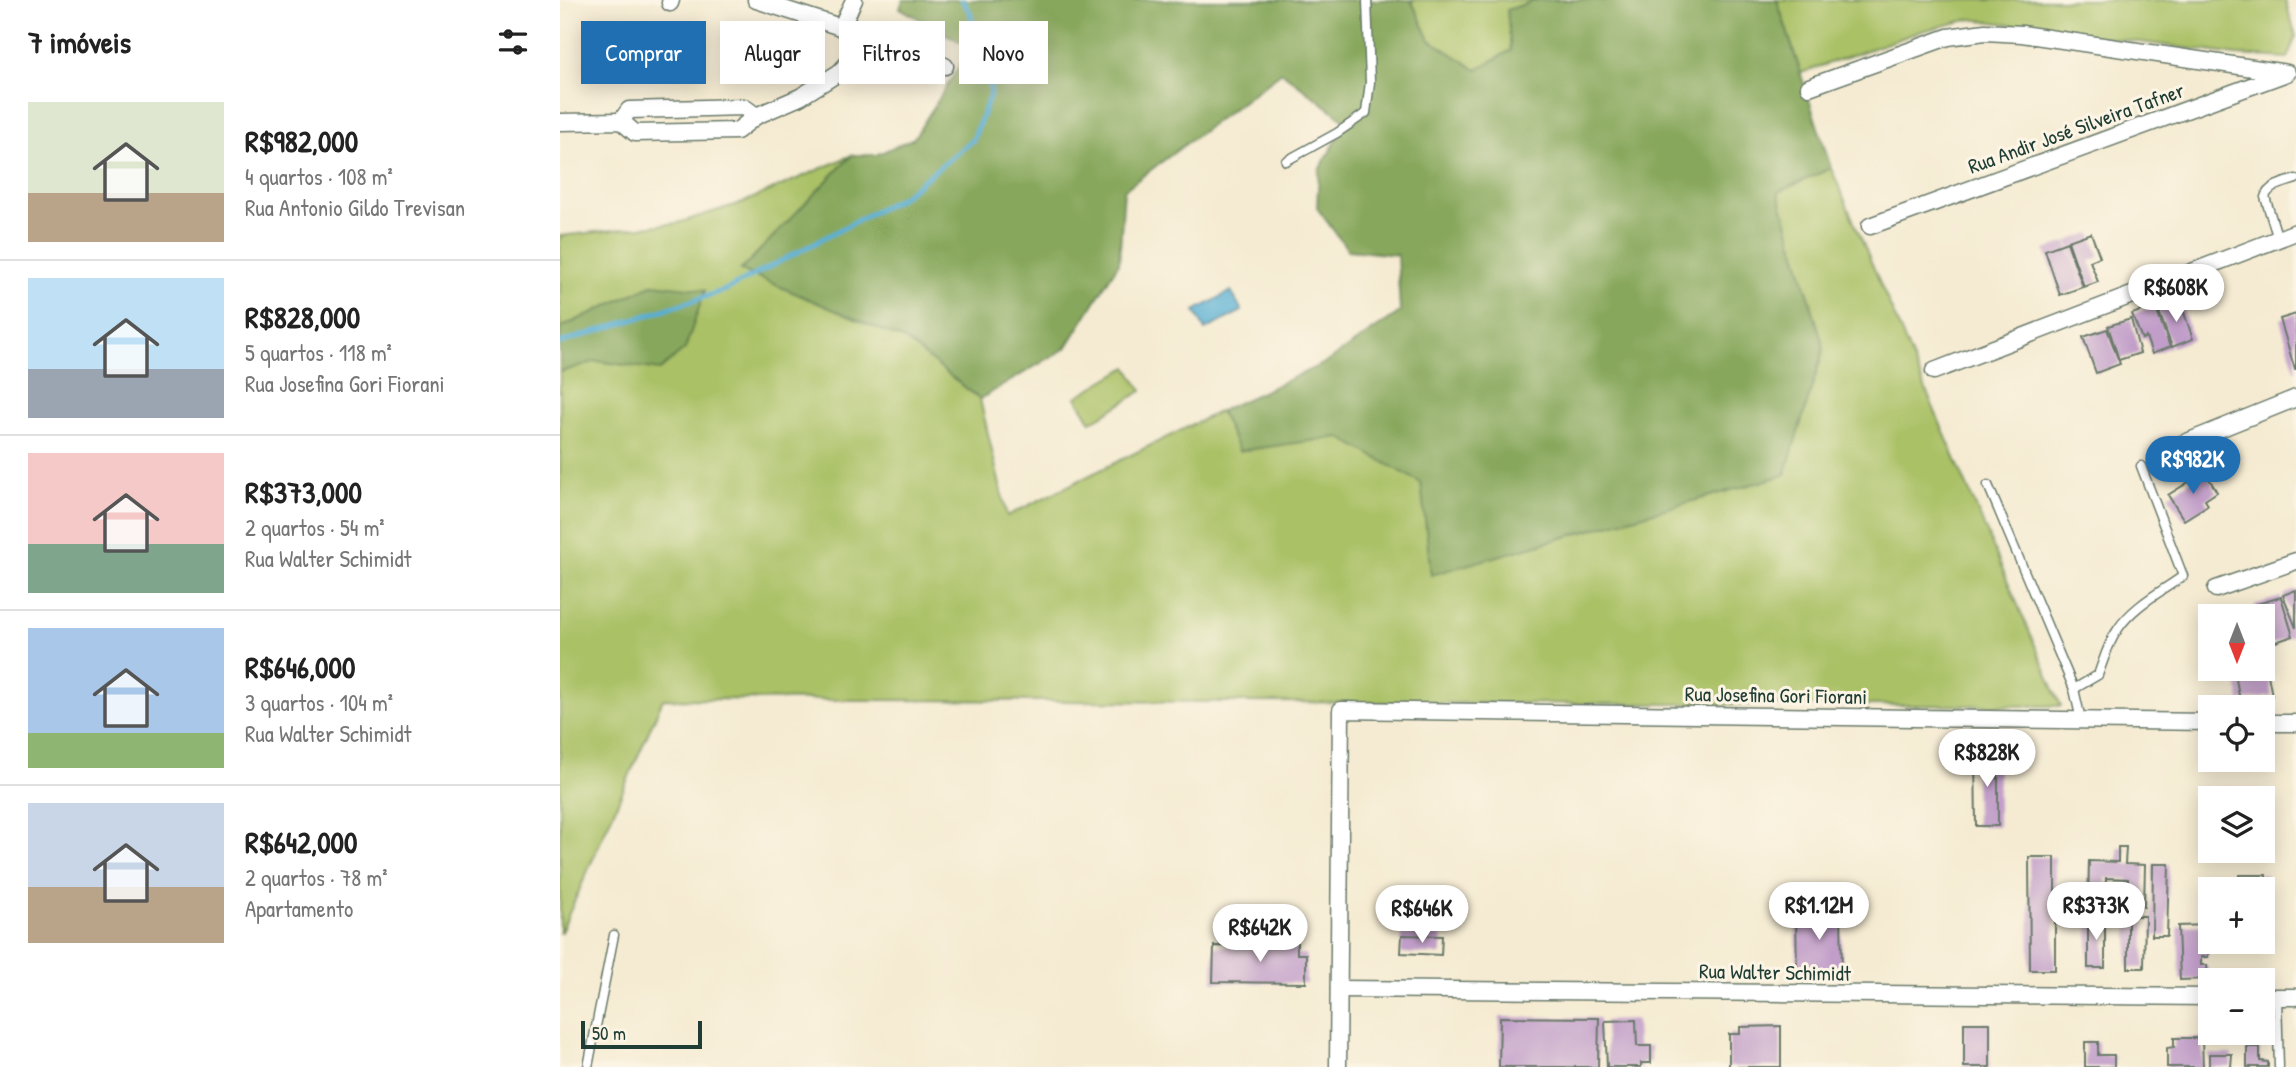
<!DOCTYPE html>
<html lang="pt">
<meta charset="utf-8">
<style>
:root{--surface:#fff;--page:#f6f6f6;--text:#222;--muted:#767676;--line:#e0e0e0;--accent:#1f6fb2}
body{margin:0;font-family:"Patrick Hand",sans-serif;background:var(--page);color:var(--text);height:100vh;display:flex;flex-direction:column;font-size:26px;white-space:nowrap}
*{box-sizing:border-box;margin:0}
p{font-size:23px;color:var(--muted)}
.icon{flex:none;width:38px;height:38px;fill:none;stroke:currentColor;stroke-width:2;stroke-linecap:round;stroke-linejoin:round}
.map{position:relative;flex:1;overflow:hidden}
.side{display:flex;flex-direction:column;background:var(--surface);width:560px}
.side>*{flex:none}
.banner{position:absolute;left:21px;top:21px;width:665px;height:63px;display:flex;gap:14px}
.needle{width:46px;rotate:180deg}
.controls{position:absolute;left:1638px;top:604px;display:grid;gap:14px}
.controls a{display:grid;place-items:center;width:77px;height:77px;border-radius:0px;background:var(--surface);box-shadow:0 4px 18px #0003;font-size:35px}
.scale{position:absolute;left:21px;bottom:18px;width:121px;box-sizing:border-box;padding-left:7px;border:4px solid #1f3d34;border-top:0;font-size:19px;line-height:24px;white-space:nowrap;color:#1f3d34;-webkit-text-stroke:5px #fcf5e5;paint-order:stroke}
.price{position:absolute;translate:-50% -60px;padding:0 16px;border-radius:24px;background:#fff;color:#222;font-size:23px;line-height:46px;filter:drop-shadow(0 2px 4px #0008)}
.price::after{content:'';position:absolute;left:50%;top:42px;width:21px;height:16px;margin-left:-10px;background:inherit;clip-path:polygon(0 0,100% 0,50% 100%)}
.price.active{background:var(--accent);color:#fff}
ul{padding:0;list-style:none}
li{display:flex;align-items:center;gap:21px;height:175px;padding:0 28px}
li+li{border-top:2px solid var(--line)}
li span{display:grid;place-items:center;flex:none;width:196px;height:140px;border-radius:0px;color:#555}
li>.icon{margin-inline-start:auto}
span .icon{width:84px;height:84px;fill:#fffc;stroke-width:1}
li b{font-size:30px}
h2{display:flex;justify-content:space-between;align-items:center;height:84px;padding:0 28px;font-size:30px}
.pill{padding:0 24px;border-radius:0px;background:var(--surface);box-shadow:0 4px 18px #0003;font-size:24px;line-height:63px}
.pill.active{background:var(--accent);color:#fff}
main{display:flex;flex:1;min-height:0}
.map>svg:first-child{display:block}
</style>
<main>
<section class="side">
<h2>7 imóveis<svg class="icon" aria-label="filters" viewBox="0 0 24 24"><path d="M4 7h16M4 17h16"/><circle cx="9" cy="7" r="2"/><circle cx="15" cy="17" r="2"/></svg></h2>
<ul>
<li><span style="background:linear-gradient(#dfe7d0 65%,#b9a48a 0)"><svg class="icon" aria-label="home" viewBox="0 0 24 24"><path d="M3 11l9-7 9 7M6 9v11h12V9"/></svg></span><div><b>R$982,000</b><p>4 quartos · 108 m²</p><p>Rua Antonio Gildo Trevisan</p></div></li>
<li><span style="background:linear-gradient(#bfe0f5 65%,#9aa5b1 0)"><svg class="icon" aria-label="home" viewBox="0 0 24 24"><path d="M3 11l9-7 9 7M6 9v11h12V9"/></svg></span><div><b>R$828,000</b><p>5 quartos · 118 m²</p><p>Rua Josefina Gori Fiorani</p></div></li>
<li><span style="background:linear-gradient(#f6c9c9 65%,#7fa58c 0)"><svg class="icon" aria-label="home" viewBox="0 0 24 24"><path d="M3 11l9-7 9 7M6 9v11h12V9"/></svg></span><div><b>R$373,000</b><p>2 quartos · 54 m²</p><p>Rua Walter Schimidt</p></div></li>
<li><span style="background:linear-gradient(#a9c7e8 75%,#8fb573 0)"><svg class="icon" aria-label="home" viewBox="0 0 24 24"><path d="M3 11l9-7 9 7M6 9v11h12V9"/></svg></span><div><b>R$646,000</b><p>3 quartos · 104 m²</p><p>Rua Walter Schimidt</p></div></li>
<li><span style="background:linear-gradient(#c9d6e8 60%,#b9a48a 0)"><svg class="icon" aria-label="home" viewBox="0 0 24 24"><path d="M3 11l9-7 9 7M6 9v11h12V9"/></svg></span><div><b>R$642,000</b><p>2 quartos · 78 m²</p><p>Apartamento</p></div></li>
</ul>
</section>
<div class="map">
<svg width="1736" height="1067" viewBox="0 0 1736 1067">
<rect width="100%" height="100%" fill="#fcf5e5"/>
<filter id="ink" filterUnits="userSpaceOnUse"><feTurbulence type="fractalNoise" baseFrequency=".0143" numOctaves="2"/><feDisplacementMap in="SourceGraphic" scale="14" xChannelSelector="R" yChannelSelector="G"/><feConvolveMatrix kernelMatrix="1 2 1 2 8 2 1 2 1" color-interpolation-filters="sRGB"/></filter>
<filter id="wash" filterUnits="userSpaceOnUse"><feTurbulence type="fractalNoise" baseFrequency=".00686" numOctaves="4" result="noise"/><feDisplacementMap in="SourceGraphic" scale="28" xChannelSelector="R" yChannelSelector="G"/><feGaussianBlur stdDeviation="1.57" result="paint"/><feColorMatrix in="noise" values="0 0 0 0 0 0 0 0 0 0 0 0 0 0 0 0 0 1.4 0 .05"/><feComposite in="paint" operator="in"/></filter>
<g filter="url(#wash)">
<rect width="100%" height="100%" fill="#f5ebd2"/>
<!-- green -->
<g fill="#aac166" stroke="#647f4d" stroke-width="2">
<polygon points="851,0 977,0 947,10 951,50 916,70 870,40"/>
<polygon points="1217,0 1725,0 1736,36 1728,58 1676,55 1411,19 1362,31 1241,73"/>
<polygon points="292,155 181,270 345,340 420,399 447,516 660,411 679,451 779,436 862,483 871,574 1264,348 1218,192 1271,168 1501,706 103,699 0,934 0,372 37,361 100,369 94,284 0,328 0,236 118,223 184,202"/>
<polygon points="567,367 582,391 531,422 516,397"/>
</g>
<!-- forest -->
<g fill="#87a75b" stroke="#537248" stroke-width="2">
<polygon points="343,0 851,0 870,40 917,70 951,50 947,10 977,0 1217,0 1271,168 1218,192 1264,348 1225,475 871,575 861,483 779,437 679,451 660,411 765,363 840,312 837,255 788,250 757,208 759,170 787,122 722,72 564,190 559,263 506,348 420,399 345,340 181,270 292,155 316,155 354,138 411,48 340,8"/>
<polygon points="94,284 145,290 125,349 100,370 37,361 0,372 0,328"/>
</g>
<!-- water -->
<polygon fill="#57aed4" stroke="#3b7684" stroke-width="2" points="671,291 682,311 645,330 635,311"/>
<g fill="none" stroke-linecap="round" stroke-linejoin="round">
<!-- stream -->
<polyline stroke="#57aed4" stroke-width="5" points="0,343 166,290 342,197 413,140 431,92 410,12 402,0"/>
</g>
<g id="blocks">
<!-- building -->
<g fill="#c19ec9">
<polygon points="1531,233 1540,257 1530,261 1538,282 1524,287 1508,241"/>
<polygon points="1507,242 1523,287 1500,295 1485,250"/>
<polygon points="1620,301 1633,339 1612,347 1598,309"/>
<polygon points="1595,306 1610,347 1592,354 1586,337 1582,339 1572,314"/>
<polygon points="1736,314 1736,370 1735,370 1720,319"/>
<polygon points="1571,319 1580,353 1559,360 1548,326"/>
<polygon points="1547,329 1560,364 1536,373 1523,337"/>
<polygon points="1645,472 1657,492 1645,500 1648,505 1624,520 1608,495"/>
<polygon points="1736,590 1736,628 1723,595"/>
<polygon points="1721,597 1733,636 1707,645 1703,632 1703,616 1698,616 1694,605"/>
<polygon points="1703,648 1712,696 1680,701 1674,668 1703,668"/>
<polygon points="1415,752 1438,752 1438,826 1416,826"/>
<polygon points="1558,847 1566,847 1565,864 1585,865 1584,907 1567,906 1568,879 1546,878 1545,907 1528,906 1529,861 1558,862"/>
<polygon points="1469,857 1495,857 1495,970 1470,970"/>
<polygon points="1593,864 1609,864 1607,936 1592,936"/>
<polygon points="1679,875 1706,875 1705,949 1678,948 1679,942 1703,942 1703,889 1679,889"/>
<polygon points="1281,912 1282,972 1237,973 1236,913"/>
<polygon points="1568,916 1585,916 1584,968 1568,968"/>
<rect x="1528" y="917" width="17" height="51"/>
<polygon points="1647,925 1648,957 1641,957 1641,965 1647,965 1648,979 1620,980 1618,926"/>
<polygon points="842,935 882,936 881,955 841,953"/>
<polygon points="703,941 737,942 737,954 746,954 746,983 653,982 654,946 703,947"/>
<polygon points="940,1017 1039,1018 1038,1067 939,1067"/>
<polygon points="1076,1020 1077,1046 1091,1046 1091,1063 1081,1063 1081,1067 1047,1067 1045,1021"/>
<rect x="1404" y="1023" width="26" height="44"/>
<polygon points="1221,1026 1221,1067 1169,1067 1169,1034 1180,1034 1180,1027"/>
<polygon points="1614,1038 1642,1038 1643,1067 1607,1067 1607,1048 1614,1047"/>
<polygon points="1525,1042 1538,1042 1538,1055 1554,1055 1554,1067 1525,1067"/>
<polygon points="1687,1047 1700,1047 1700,1061 1708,1062 1708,1067 1687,1067"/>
<polygon points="1649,1054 1672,1054 1671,1067 1649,1067"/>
</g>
</g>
</g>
<g filter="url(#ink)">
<use href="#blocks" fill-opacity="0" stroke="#6a7a6b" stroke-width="2"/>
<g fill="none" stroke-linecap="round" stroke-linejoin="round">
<!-- lane casing -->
<g stroke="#6a7a6b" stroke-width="11">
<g id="lane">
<polyline points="726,161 777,133 806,113 810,82 807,0"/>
<path d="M1718,239L1705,197C1709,185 1725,183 1736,179"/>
<polyline points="1428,485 1514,689 1521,720"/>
<path d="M1514,689L1538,675C1544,659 1548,643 1558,629C1573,606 1601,592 1623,576L1581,466"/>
<polyline points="1717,997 1719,1067"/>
<polyline points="28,1067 54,935"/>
</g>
</g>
<!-- street casing -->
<g stroke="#6a7a6b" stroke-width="19">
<g id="street">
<polyline points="196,0 302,34 385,66"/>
<polyline points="110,3 111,0"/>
<polyline points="281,28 294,0"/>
<polyline points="1249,87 1388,37 1425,32 1462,34 1727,73"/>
<polyline points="61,121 69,110 184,107 196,116"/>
<polyline points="0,122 61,121 75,133 177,131 196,116 240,97 280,72 290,61 302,34"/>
<polyline points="1310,226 1724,74"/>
<polyline points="1374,371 1736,232"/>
<polyline points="1607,450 1736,398"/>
<polyline points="1656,589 1736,561"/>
<polyline points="1703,723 1736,723"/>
<polyline points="779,989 1650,997"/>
<polyline points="1703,997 1736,997"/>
<polyline points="778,1067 781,710 1650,722"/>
</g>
</g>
<!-- lane -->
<use href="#lane" stroke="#fff" stroke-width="8"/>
<!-- street -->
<use href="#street" stroke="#fff" stroke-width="16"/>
</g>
</g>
<g text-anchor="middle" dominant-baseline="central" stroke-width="6" stroke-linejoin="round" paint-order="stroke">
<!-- street labels -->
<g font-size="21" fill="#1f3d34" stroke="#fcf5e5">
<text transform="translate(1516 128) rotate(-20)">Rua Andir José Silveira Tafner</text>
<text transform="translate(1216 695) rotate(1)">Rua Josefina Gori Fiorani</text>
<text transform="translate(1215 972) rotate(1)">Rua Walter Schimidt</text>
</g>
</g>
</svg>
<div class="controls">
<a><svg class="needle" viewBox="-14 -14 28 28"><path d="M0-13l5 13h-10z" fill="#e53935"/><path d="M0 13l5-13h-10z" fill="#767676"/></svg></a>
<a><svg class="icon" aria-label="locate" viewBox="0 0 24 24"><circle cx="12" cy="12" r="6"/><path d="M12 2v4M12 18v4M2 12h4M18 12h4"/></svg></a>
<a><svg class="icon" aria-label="layers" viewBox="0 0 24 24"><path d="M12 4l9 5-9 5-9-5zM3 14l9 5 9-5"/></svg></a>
<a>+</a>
<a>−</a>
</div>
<div class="scale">50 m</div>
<b class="price" style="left:1616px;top:324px">R$608K</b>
<b class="price active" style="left:1633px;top:496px">R$982K</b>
<b class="price" style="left:1427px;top:789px">R$828K</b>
<b class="price" style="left:1259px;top:942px">R$1.12M</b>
<b class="price" style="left:1536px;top:942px">R$373K</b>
<b class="price" style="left:862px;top:945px">R$646K</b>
<b class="price" style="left:700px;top:964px">R$642K</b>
<div class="banner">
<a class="pill active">Comprar</a>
<a class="pill">Alugar</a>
<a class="pill">Filtros</a>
<a class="pill">Novo</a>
</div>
</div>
</main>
